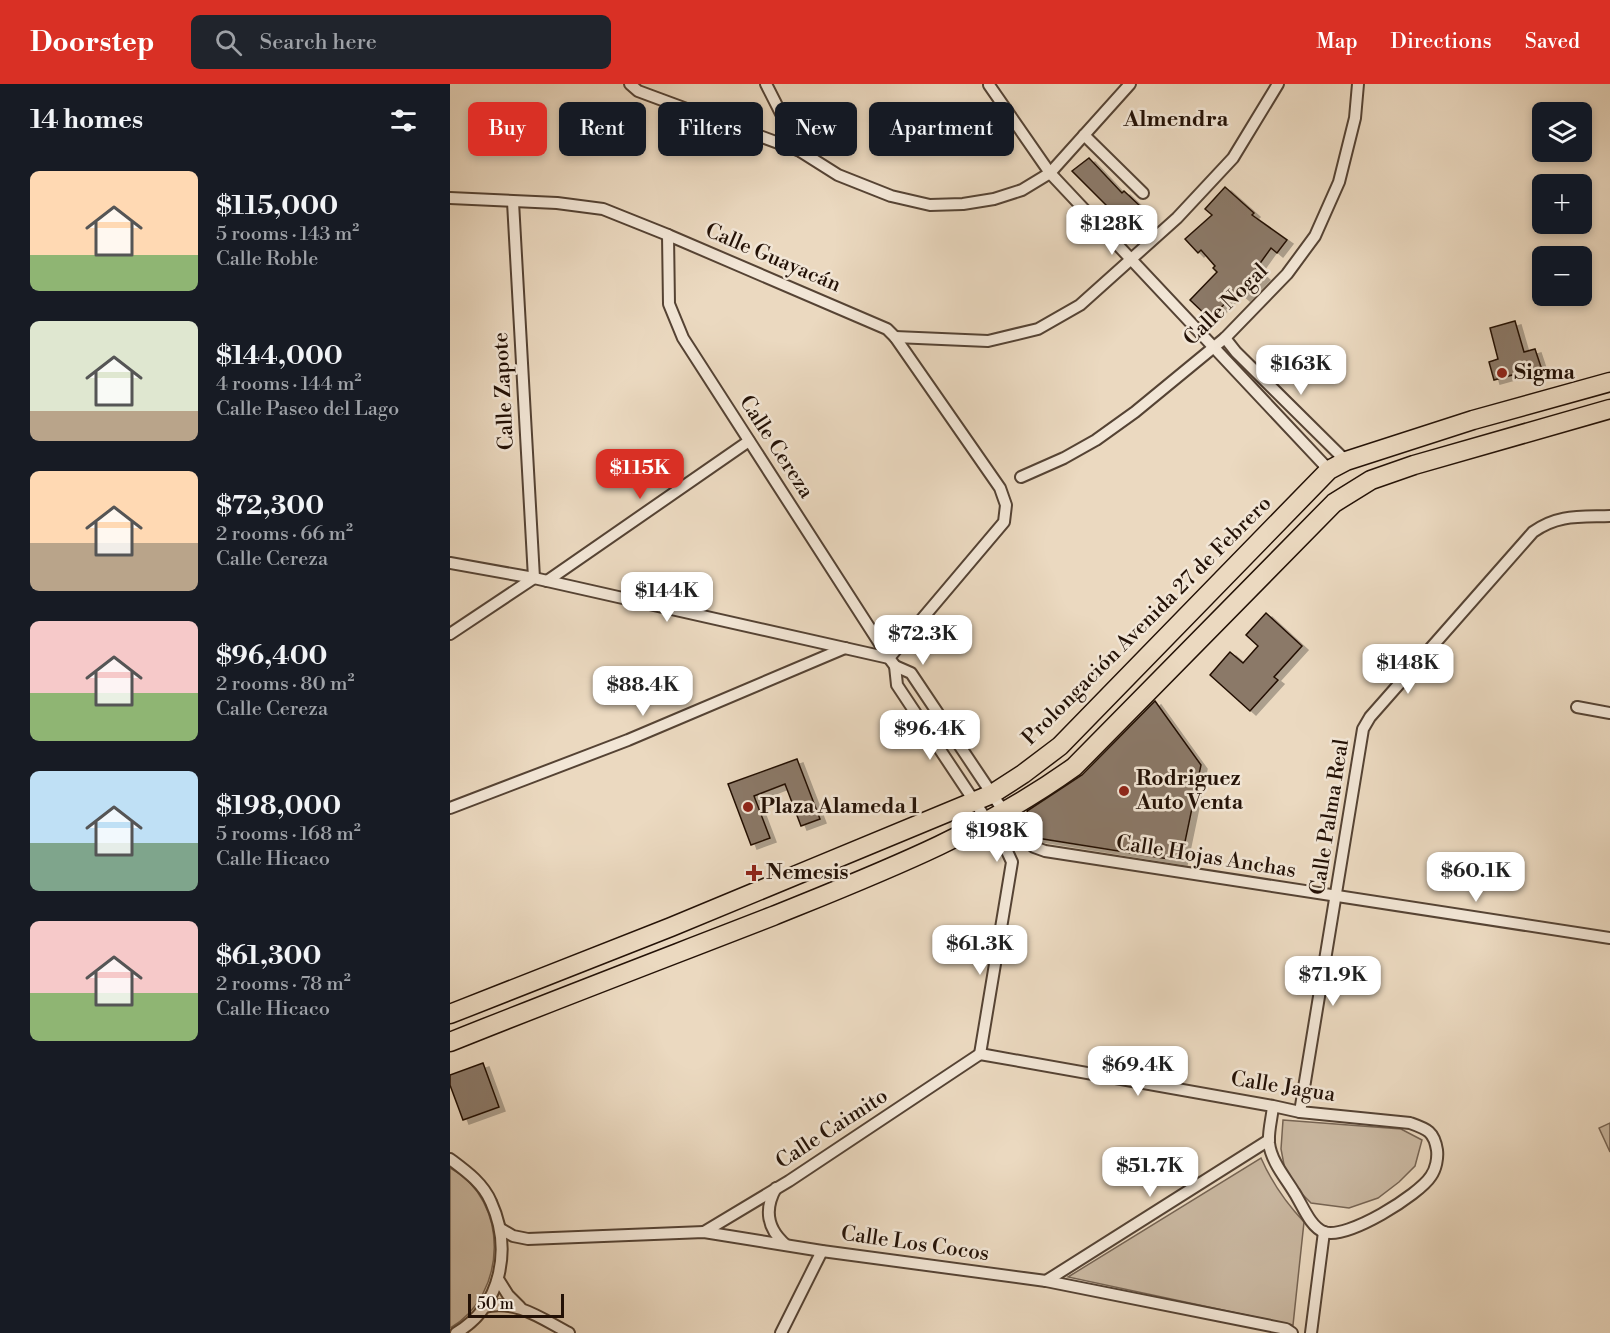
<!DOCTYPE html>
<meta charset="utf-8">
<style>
:root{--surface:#171b24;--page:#20242c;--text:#f1f3f6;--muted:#9ea1a6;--accent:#d93025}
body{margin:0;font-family:"Libre Bodoni",serif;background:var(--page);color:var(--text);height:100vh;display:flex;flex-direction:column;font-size:22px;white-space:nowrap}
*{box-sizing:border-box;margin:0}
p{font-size:20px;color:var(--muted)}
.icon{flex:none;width:33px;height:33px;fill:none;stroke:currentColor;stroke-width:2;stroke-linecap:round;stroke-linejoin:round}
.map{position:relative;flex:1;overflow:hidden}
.drawer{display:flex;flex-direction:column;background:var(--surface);width:450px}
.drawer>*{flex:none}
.hud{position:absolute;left:18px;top:18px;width:570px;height:54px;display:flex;gap:12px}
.fabs{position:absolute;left:1082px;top:18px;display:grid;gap:12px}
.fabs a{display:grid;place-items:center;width:60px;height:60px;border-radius:9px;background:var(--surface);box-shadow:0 3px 9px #0003;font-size:30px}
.scale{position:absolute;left:18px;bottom:15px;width:96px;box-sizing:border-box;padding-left:6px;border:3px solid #231106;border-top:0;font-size:16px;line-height:21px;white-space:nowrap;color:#231106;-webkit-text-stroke:4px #f2e6d6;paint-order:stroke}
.price{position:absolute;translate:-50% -51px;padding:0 14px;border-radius:12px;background:#fff;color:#222;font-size:20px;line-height:39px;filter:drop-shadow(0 2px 3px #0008)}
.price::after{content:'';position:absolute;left:50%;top:36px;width:18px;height:14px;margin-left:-9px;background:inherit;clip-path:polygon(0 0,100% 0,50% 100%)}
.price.current{background:var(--accent);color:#fff}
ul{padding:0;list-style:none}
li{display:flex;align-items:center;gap:18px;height:150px;padding:0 30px}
li span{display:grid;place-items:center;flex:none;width:168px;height:120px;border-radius:9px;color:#555}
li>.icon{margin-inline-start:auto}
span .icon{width:72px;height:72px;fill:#fffc;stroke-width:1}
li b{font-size:26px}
h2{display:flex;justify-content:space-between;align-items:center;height:72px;padding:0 30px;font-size:26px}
.pill{padding:0 21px;border-radius:9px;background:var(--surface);box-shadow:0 3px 9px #0003;font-size:21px;line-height:54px}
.pill.current{background:var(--accent);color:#fff}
header{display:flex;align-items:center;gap:36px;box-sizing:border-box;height:84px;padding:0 30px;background:var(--accent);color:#fff}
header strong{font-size:28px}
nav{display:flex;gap:33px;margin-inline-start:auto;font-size:21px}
.search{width:420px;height:54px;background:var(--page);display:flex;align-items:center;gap:15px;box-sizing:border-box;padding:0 21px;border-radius:9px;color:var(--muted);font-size:22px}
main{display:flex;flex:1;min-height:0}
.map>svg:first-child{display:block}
</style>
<header>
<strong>Doorstep</strong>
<div class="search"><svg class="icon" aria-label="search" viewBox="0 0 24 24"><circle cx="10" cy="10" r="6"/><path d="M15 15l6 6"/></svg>Search here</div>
<nav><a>Map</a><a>Directions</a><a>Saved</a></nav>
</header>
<main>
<section class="drawer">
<h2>14 homes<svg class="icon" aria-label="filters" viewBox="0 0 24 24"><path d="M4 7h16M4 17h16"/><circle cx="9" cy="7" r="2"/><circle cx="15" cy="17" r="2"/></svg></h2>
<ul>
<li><span style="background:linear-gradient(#ffd9b3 70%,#8fb573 0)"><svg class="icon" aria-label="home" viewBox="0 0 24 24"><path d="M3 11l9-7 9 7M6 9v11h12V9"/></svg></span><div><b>$115,000</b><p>5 rooms · 143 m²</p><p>Calle Roble</p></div></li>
<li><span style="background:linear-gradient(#dfe7d0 75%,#b9a48a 0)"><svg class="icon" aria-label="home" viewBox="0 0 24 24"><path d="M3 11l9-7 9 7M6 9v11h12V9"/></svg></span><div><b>$144,000</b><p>4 rooms · 144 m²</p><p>Calle Paseo del Lago</p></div></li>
<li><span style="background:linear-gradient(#ffd9b3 60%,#b9a48a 0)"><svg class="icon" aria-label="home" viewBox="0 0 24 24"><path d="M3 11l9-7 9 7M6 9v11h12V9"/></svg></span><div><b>$72,300</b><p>2 rooms · 66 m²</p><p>Calle Cereza</p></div></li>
<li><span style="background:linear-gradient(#f6c9c9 60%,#8fb573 0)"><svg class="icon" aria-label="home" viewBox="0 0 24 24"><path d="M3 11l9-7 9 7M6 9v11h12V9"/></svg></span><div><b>$96,400</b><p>2 rooms · 80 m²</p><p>Calle Cereza</p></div></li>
<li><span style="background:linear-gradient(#bfe0f5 60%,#7fa58c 0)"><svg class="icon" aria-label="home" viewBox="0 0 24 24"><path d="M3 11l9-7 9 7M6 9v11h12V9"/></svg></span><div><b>$198,000</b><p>5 rooms · 168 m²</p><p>Calle Hicaco</p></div></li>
<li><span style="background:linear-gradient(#f6c9c9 60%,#8fb573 0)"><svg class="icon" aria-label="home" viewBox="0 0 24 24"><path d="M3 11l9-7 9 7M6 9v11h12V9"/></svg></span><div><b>$61,300</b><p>2 rooms · 78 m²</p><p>Calle Hicaco</p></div></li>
</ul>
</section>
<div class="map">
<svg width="1160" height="1249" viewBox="0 0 1160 1249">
<defs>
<filter id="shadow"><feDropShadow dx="6" dy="4" stdDeviation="0" flood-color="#0004"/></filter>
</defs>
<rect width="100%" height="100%" fill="#ebd9c0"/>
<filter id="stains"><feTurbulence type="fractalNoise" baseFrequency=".00333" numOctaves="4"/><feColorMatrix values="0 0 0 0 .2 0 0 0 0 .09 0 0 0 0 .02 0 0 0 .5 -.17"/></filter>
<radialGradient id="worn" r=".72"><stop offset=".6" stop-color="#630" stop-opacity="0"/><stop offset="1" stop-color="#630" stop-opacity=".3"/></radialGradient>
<!-- green -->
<g fill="#c9b7a0" stroke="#766453" stroke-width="1.5">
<polygon points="833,1036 951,1045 972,1056 965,1082 949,1098 928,1114 899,1124 861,1119 851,1109 835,1086 831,1065"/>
<polygon points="1160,1039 1160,1068 1149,1044"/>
<path d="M811,1074C822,1099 835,1118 854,1138L843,1241L618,1193Z"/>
<path d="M0,1084C60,1116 58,1211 0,1244Z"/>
</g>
<!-- building -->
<g fill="#8b7967" stroke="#231106" stroke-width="1.5" filter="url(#shadow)">
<polygon points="639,74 672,109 674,107 690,122 674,139 622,87"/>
<polygon points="775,103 804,129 802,131 837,156 827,169 821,164 806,185 814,192 794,213 787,207 760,235 740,216 767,188 763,184 765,182 751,166 748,169 735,155 762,131 755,125"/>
<polygon points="1065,237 1074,268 1085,265 1091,283 1044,296 1039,278 1048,275 1040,244"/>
<polygon points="816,529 852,562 824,593 828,596 800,627 760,591 780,568 793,579 808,562 796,551"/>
<polygon points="705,617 751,681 731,777 587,754 577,727 632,691"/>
<polygon points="347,675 370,735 351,742 335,700 304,712 320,754 301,761 278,700"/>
<polygon points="33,979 49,1023 13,1036 0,1001 0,991"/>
</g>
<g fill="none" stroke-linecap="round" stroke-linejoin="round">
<!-- minor casing -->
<g stroke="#554334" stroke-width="14">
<g id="minor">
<polyline points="180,0 188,7 350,67 388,91 441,112 480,121 513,120 544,115 572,106 600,89 680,0"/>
<polyline points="316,0 350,67"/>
<polyline points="539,1 600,89 879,386"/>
<polyline points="634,51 693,109"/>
<polyline points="0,114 107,119 153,125 218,151 437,245 445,253 550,404 556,421 554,438 439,574 84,494 0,479"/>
<polyline points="218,151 219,220 233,254 439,574 445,582 461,589 548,719 574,754 584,763 595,767 1160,854"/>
<polyline points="445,253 538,257 588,245 630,221 727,134 783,74 828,0"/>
<polyline points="775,254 786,268 896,377"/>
<polyline points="571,393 614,374 646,356 685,328 775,254 837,190 865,152 889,98 905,34 908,0"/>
<polyline points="97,497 299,357"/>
<polyline points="0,550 84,494 63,118"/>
<polyline points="445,582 447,601 556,765 562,778 530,970"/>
<polyline points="1127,623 1160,629"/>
<polyline points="0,724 178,656 395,564"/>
<path d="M530,970L823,1022L850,1028L960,1039C977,1045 984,1047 987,1066C988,1074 986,1085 981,1092C969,1111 897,1156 874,1148C860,1143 852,1120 844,1108C835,1093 821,1077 819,1059C818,1047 822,1034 823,1022"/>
<path d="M850,1028L913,645L920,633L1083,448C1108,430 1130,433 1160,432"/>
<path d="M0,1075C16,1087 33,1099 41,1118C62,1164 52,1222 6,1249"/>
<path d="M326,1104C314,1125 317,1145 336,1161"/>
<polyline points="51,1145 63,1152 78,1155 254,1148 372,1167 596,1197 836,1245 842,1249"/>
<polyline points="254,1148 339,1097 530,970"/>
<polyline points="48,1195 58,1211 70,1223"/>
<polyline points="596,1197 819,1056"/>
<path d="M34,1223C66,1215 92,1235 119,1249"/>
<polyline points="331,1249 372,1167"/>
<polyline points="861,1249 874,1148"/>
</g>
</g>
<!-- primary casing -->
<g stroke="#231106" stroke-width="21">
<g id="primary">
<polyline points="0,930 221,843 542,710 573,690 610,662 879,386 896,377 1023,336 1160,298"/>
<path d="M0,958C107,915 215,874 323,832C429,789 531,750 624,683L884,419L921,396L964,381L1160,325"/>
</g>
</g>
<!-- minor -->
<use href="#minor" stroke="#f2e6d6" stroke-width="10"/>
<!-- primary -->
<use href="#primary" stroke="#ebd9c0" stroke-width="18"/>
</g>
<!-- markers -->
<g fill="#8f2418" stroke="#f2e6d6" stroke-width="2">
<circle cx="1052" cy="289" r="6"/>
<circle cx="674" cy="707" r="6"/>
<circle cx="298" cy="723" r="6"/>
<path d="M301 780h6v6h6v6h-6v6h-6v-6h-6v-6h6z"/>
</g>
<g text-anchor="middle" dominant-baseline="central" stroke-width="5" stroke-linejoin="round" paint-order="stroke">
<!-- street labels -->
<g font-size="21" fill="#231106" stroke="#f2e6d6">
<text transform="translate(323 174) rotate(23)">Calle Guayacán</text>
<text transform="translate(776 221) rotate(-44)">Calle Nogal</text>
<text transform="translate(54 307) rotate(-93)">Calle Zapote</text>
<text transform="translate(326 363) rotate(57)">Calle Cereza</text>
<text transform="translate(697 537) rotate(-45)">Prolongación Avenida 27 de Febrero</text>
<text transform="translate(880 733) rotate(-81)">Calle Palma Real</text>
<text transform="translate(756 773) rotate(9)">Calle Hojas Anchas</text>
<text transform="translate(833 1003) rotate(9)">Calle Jagua</text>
<text transform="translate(382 1045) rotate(-33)">Calle Caimito</text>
<text transform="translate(465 1160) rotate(8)">Calle Los Cocos</text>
</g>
<!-- poi labels -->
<g font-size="21" font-weight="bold" fill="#231106" stroke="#f2e6d6" text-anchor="start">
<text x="1064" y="289">Sigma</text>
<text x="686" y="695">Rodriguez<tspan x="686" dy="24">Auto Venta</tspan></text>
<text x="310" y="723">Plaza Alameda 1</text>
<text x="316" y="789">Nemesis</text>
</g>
<!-- neighbourhood labels -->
<g font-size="22" font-weight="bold" fill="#231106" stroke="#f2e6d6">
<text x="726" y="35">Almendra</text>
</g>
</g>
<rect width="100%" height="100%" filter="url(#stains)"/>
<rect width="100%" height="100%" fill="url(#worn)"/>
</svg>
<div class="fabs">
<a><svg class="icon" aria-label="layers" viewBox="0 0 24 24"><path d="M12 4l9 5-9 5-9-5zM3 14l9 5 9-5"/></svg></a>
<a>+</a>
<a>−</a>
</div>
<div class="scale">50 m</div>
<b class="price" style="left:662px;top:172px">$128K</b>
<b class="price" style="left:851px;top:312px">$163K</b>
<b class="price current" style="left:190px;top:416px">$115K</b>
<b class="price" style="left:217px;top:539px">$144K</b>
<b class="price" style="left:473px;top:582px">$72.3K</b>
<b class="price" style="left:958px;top:611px">$148K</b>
<b class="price" style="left:193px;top:633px">$88.4K</b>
<b class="price" style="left:480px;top:677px">$96.4K</b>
<b class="price" style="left:547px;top:779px">$198K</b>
<b class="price" style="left:1026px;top:819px">$60.1K</b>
<b class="price" style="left:530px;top:892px">$61.3K</b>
<b class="price" style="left:883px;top:923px">$71.9K</b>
<b class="price" style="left:688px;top:1013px">$69.4K</b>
<b class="price" style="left:700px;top:1114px">$51.7K</b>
<div class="hud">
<a class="pill current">Buy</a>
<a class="pill">Rent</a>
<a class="pill">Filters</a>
<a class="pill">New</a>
<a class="pill">Apartment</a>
</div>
</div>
</main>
